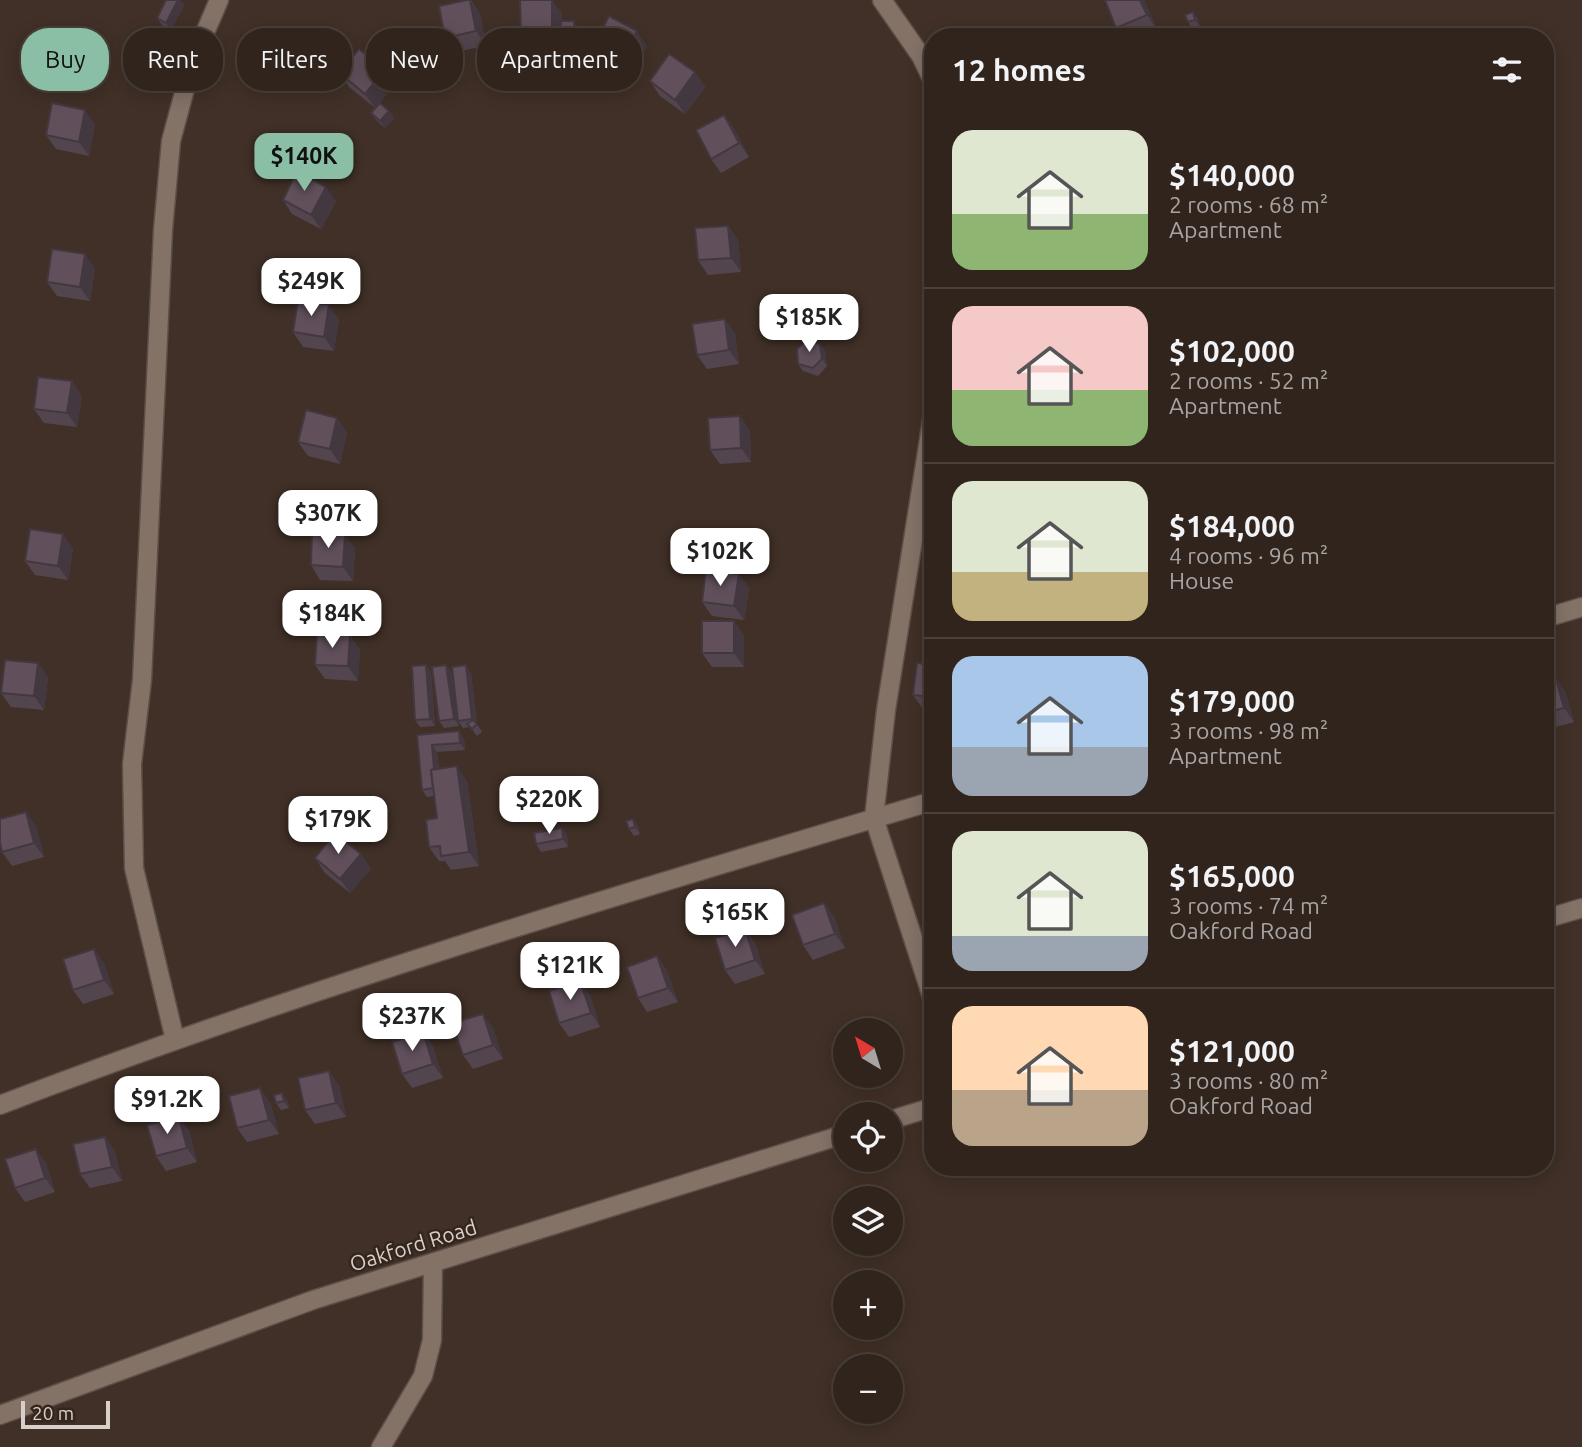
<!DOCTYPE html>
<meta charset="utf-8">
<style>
:root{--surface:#30241d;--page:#3c302a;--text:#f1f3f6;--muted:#a8a4a4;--line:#4b413b;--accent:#8abfa5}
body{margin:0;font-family:Ubuntu,sans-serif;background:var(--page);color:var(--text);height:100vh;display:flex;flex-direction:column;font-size:26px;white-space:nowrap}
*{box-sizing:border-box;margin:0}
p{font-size:23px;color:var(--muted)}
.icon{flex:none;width:38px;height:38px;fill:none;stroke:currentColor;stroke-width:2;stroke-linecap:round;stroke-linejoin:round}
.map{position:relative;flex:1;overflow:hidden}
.sheet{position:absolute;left:924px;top:28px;width:630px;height:1148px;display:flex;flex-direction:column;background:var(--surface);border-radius:28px;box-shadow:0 4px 18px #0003,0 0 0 2px var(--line)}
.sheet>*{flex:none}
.top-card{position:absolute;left:21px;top:28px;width:665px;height:63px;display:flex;gap:14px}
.needle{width:46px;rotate:322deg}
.buttons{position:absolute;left:833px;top:1018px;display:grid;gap:14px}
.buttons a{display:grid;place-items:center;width:70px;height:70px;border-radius:50%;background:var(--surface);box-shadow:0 4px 18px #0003,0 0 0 2px var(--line);font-size:35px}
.scale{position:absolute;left:21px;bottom:18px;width:89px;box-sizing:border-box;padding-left:7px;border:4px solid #d9cfc9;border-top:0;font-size:19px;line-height:24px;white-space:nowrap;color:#d9cfc9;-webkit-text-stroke:5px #35261d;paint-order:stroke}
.price{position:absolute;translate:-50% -60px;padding:0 16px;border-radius:14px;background:#fff;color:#222;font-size:23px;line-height:46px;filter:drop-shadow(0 2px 4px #0008)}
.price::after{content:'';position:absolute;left:50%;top:42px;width:21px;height:16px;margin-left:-10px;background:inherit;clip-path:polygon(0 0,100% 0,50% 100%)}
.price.selected{background:var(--accent);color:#111}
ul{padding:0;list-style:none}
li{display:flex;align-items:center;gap:21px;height:175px;padding:0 28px}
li+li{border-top:2px solid var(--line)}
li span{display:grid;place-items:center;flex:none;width:196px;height:140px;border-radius:21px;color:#555}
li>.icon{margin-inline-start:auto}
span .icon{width:84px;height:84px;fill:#fffc;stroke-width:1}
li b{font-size:30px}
h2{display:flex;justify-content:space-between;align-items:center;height:84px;padding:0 28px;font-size:30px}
.chip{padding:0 24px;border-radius:28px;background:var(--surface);box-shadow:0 4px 18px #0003,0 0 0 2px var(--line);font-size:24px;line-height:63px}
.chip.selected{background:var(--accent);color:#111}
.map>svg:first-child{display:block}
</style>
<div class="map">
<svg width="1582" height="1447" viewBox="0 0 1582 1447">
<rect width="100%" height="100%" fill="#403027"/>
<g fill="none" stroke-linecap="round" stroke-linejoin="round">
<!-- minor casing -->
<g stroke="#5c4f47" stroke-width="21">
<g id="minor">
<polyline points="882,0 921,56 933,81"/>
<polyline points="933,414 886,710 874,818 933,1000"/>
<polyline points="1545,618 1582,607"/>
<polyline points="175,1040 134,868 132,764 142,680 163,230 171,141 192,63 219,0"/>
<path d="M0,1105C305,988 620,894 933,801"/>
<polyline points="381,1447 423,1376 432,1340 433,1263"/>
</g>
</g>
<!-- tertiary casing -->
<g stroke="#5c4f47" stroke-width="21">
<g id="tertiary">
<polyline points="1545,919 1582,908"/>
<polyline points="891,1120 933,1107"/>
<polyline points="0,1415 313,1300 845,1134"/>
</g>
</g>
<!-- minor -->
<use href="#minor" stroke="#847267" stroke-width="18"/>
<!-- tertiary -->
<use href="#tertiary" stroke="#847267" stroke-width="18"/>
</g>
<!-- wall -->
<g fill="#53454e">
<polygon points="166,0 180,0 184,5 171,30 162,25 157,18"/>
<polygon points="471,0 480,14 486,46 455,52 445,38"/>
<polygon points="1105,0 1144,0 1157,30 1140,37 1122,37 1116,28"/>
<polygon points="1193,12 1198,19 1200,27 1193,30 1188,22"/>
<polygon points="562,13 562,21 579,29 579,45 565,44 562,40 562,46 531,47 521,33"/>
<polygon points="594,45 647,46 631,74 604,59"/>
<polygon points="385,70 395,84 375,108 349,87 340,73"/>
<polygon points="695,72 705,87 685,114 660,96 650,81"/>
<polygon points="389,111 394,118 385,128 376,120 371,113"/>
<polygon points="724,115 734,129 749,157 721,173 711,159"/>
<polygon points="95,124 89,156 56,149 46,135"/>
<polygon points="283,200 336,201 321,229 292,214"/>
<polygon points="728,226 738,240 741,272 708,275 698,260"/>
<polygon points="95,268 90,301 57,296 47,282"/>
<polygon points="339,319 334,351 303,347 293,332"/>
<polygon points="735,333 739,364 707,369 697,355"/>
<polygon points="820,344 825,351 827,366 818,376 803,371 798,364"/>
<polygon points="82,396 77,427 44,423 34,409"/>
<polygon points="740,416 750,431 751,462 720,464 710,450"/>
<polygon points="347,432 340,464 308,456 298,442"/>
<polygon points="345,535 355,549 353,581 320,580 311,565"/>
<polygon points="73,548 68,580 35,575 25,561"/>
<polygon points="739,574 749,589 744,620 712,616 702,602"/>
<polygon points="744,635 744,667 712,667 702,653"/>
<polygon points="360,649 358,681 325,679 315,665"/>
<polygon points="38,663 48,678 44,710 11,707 1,693"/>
<polygon points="426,665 431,672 435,726 420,727 415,720"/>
<polygon points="446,665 451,672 458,718 471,673 477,724 482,732 477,736 470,727 463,728 458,721 459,726 444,728 439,721"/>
<polygon points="933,665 933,710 923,709 913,695"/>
<polygon points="1545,679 1565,691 1574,722 1545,730"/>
<polygon points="417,735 464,739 465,750 437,752 439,769 467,781 479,866 451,870 445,861 439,861 429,847 437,818 434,796 427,797 422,790"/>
<polygon points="633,819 638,826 640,834 634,836 629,829"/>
<polygon points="36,826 44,857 12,866 2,852"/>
<polygon points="562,828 567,835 568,847 541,852 536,844"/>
<polygon points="361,854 371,869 350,893 325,873 315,858"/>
<polygon points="824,903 834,917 845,948 813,960 803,945"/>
<polygon points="745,929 755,943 765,974 735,984 725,970"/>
<polygon points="657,956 667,971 678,1002 647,1012 638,998"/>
<polygon points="104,963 114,994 83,1004 73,990"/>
<polygon points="590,995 600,1027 569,1037 559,1023"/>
<polygon points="493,1028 503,1059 473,1069 463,1055"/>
<polygon points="423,1032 433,1047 443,1078 412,1088 402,1074"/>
<polygon points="339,1085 346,1117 315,1124 305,1110"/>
<polygon points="287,1100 289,1108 281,1110 276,1103"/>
<polygon points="270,1102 279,1134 247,1142 237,1128"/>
<polygon points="179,1117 189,1131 197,1162 166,1171 156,1156"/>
<polygon points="105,1137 115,1151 122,1181 90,1188 80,1174"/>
<polygon points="46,1163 55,1192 25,1202 15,1188"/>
</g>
<!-- shaded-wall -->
<g fill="#443840">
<polygon points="178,0 180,0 184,5 171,30 166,23"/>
<polygon points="470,0 480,14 486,46 476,31"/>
<polygon points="552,0 562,13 562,37 560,37 562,40 562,46 552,32"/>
<polygon points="1140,0 1144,0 1157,30 1147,15"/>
<polygon points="1193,12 1198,19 1200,27 1195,20"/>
<polygon points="574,21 579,29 579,45 574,38"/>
<polygon points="637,31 647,46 631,74 621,60"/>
<polygon points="385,70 395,84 375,108 365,94"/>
<polygon points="695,72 705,87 685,114 675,100"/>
<polygon points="85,110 95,124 89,156 79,142"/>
<polygon points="389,111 394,118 385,128 380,121"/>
<polygon points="724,115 734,129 749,157 739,143"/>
<polygon points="326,187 336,201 321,229 311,215"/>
<polygon points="728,226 738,240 741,272 731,258"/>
<polygon points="85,254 95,268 90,301 80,287"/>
<polygon points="329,305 339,319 334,351 324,337"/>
<polygon points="725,319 735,333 739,364 729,350"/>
<polygon points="820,344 825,351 827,366 822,359"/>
<polygon points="72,381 82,396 77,427 67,413"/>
<polygon points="740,416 750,431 751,462 741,448"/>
<polygon points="337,418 347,432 340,464 330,449"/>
<polygon points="63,534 73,548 68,580 58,566"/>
<polygon points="345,535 355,549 353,581 343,567"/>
<polygon points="739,574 749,589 744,620 734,606"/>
<polygon points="734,621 744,635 744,667 734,653"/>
<polygon points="350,635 360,649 358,681 348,666"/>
<polygon points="38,663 48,678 44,710 34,696"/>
<polygon points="426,665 431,672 435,726 430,719"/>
<polygon points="446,665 451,672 459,726 454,719"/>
<polygon points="466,665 471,673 477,727 472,719"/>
<polygon points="1555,676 1565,691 1574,722 1564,708"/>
<polygon points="459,731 464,739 465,750 460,743"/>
<polygon points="432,745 437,752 441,795 436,788"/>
<polygon points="457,766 467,781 479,866 469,852"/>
<polygon points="26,812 36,826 44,857 34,843"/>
<polygon points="633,819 638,826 640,834 635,827"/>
<polygon points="562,828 567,835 568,847 563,839"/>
<polygon points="361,854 371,869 350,893 340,879"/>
<polygon points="824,903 834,917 845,948 835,934"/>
<polygon points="745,929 755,943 765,974 755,960"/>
<polygon points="94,949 104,963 114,994 104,980"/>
<polygon points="657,956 667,971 678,1002 668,988"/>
<polygon points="580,981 590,995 600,1027 591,1013"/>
<polygon points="483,1014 493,1028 503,1059 493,1045"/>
<polygon points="423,1032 433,1047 443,1078 433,1064"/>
<polygon points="329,1071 339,1085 346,1117 336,1103"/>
<polygon points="260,1088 270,1102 279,1134 269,1120"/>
<polygon points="282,1093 287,1100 289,1108 284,1101"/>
<polygon points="179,1117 189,1131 197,1162 187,1148"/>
<polygon points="105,1137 115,1151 122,1181 112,1167"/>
<polygon points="36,1149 46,1163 55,1192 45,1178"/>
</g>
<!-- building -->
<g fill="#61505b" stroke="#443840" stroke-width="2">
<polygon points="166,0 178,0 166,23 157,18"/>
<polygon points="467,0 470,0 476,31 445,38 439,6"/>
<polygon points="520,0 552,0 552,32 521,33"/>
<polygon points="1105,0 1140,0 1147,15 1116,28"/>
<polygon points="1193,12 1195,20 1188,22 1185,15"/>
<polygon points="609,16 637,31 621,60 594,45"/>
<polygon points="561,21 574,21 574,38 560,37"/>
<polygon points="359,49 385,70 365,94 340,73"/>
<polygon points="669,54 695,72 675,100 650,81"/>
<polygon points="52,103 85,110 79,142 46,135"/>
<polygon points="380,103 389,111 380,121 371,113"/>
<polygon points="724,115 739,143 711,159 696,130"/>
<polygon points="297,171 326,187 311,215 283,200"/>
<polygon points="728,226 731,258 698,260 695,228"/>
<polygon points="52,249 85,254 80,287 47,282"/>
<polygon points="298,300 329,305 324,337 293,332"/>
<polygon points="725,319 729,350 697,355 692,324"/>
<polygon points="807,340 820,344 822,359 813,368 798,364 797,349"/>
<polygon points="38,377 72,381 67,413 34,409"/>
<polygon points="306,410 337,418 330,449 298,442"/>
<polygon points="740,416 741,448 710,450 708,418"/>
<polygon points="30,529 63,534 58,566 25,561"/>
<polygon points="312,533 345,535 343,567 311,565"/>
<polygon points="706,570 739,574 734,606 702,602"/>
<rect x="702" y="621" width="32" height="32"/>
<polygon points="317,633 350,635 348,666 315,665"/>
<polygon points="5,660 38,663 34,696 1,693"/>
<polygon points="917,663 933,665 933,697 913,695"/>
<polygon points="426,665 430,719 415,720 412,666"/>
<polygon points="446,665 454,719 439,721 432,667"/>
<polygon points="466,665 472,719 458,721 452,667"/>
<polygon points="1555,676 1564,708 1545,713 1545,679"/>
<polygon points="473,720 477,724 472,729 467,724"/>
<polygon points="459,731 460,743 432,745 434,769 431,770 433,788 422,790 417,735"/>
<polygon points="457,766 469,852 441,856 440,846 429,847 426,820 437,818 431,770"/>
<polygon points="26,812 34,843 2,852 0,843 0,819"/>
<polygon points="633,819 635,827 629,829 626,821"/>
<polygon points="562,828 563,839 536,844 534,833"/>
<polygon points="335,833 361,854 340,879 315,858"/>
<polygon points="824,903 835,934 803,945 792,915"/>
<polygon points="745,929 755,960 725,970 715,938"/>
<polygon points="94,949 104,980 73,990 63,959"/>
<polygon points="657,956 668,988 638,998 627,967"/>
<polygon points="580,981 591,1013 559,1023 549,991"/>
<polygon points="483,1014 493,1045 463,1055 452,1023"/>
<polygon points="423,1032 433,1064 402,1074 392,1042"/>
<polygon points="329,1071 336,1103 305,1110 298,1078"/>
<polygon points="260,1088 269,1120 237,1128 229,1096"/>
<polygon points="282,1093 284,1101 276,1103 274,1095"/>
<polygon points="179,1117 187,1148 156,1156 147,1125"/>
<polygon points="105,1137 112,1167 80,1174 73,1144"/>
<polygon points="36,1149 45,1178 15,1188 5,1159"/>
</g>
<g text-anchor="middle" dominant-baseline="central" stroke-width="5" stroke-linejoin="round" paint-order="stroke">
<!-- street labels -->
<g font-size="21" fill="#d9cfc9" stroke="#35261d">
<text transform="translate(413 1245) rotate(-17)">Oakford Road</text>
</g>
</g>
</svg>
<div class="buttons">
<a><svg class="needle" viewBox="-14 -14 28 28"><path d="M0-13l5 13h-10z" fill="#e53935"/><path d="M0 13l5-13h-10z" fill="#a8a4a4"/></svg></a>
<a><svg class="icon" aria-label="locate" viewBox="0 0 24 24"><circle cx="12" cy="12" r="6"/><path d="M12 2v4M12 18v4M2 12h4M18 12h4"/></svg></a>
<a><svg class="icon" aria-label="layers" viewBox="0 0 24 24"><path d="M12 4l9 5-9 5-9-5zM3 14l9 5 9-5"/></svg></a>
<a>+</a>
<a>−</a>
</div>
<div class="scale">20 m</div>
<b class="price selected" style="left:304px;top:193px">$140K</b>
<b class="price" style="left:311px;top:318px">$249K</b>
<b class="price" style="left:809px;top:354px">$185K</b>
<b class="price" style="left:328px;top:550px">$307K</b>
<b class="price" style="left:720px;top:588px">$102K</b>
<b class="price" style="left:332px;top:650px">$184K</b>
<b class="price" style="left:549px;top:836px">$220K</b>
<b class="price" style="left:338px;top:856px">$179K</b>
<b class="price" style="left:735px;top:949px">$165K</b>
<b class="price" style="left:570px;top:1002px">$121K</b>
<b class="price" style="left:412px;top:1053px">$237K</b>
<b class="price" style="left:167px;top:1136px">$91.2K</b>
<div class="top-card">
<a class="chip selected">Buy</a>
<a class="chip">Rent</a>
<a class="chip">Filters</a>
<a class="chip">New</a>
<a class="chip">Apartment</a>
</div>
<section class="sheet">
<h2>12 homes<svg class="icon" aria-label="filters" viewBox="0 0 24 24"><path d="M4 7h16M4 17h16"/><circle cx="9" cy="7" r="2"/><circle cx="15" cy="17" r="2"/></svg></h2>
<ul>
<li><span style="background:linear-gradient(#dfe7d0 60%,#8fb573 0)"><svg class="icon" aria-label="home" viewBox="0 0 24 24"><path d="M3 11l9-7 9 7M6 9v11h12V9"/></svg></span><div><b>$140,000</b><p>2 rooms · 68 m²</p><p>Apartment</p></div></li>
<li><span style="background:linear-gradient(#f6c9c9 60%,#8fb573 0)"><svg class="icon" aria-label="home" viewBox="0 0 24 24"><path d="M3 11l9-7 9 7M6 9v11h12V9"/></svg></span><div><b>$102,000</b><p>2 rooms · 52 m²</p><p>Apartment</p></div></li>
<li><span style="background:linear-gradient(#dfe7d0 65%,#c2b280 0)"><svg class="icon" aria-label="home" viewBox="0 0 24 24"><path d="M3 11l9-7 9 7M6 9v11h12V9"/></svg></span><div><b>$184,000</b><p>4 rooms · 96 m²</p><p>House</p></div></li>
<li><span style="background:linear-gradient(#a9c7e8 65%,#9aa5b1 0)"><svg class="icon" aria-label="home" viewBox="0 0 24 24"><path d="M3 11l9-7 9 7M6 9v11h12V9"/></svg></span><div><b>$179,000</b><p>3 rooms · 98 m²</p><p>Apartment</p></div></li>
<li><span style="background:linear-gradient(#dfe7d0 75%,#9aa5b1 0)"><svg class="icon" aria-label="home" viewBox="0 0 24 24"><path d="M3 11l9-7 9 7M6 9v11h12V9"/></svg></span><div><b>$165,000</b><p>3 rooms · 74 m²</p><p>Oakford Road</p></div></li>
<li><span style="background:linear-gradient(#ffd9b3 60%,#b9a48a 0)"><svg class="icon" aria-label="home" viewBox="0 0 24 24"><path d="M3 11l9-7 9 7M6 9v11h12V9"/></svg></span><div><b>$121,000</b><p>3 rooms · 80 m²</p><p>Oakford Road</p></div></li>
</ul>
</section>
</div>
